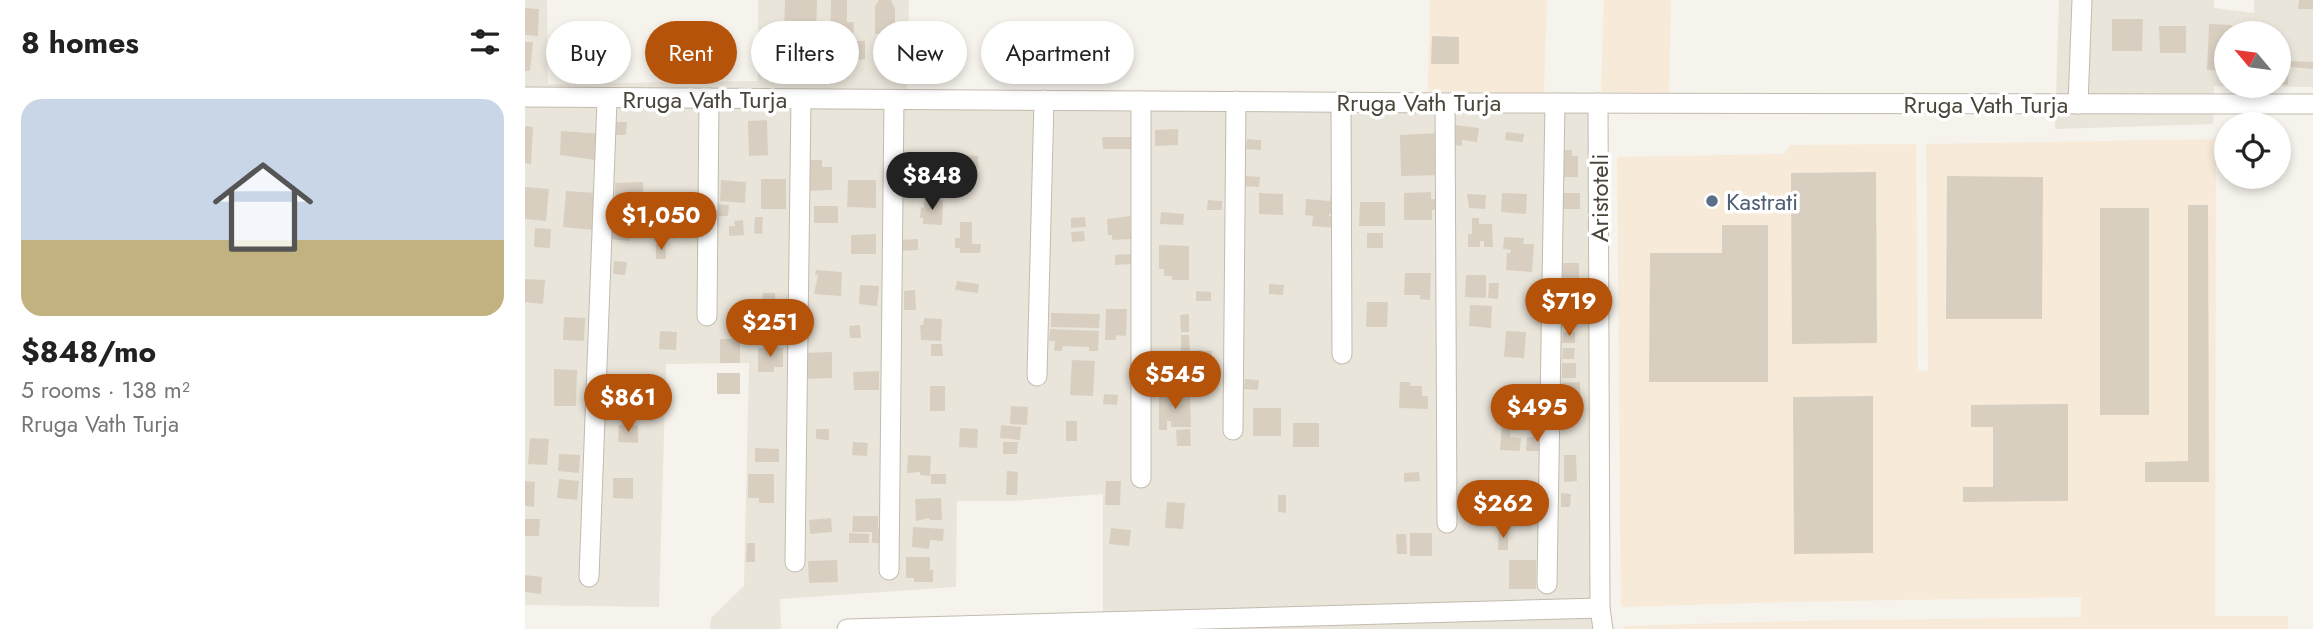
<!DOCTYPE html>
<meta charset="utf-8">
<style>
:root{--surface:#fff;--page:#f2f2f2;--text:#222;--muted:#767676;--accent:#b45309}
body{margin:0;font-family:Jost,sans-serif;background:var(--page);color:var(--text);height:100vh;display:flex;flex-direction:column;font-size:26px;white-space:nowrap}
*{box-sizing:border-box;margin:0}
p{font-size:23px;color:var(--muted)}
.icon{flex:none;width:38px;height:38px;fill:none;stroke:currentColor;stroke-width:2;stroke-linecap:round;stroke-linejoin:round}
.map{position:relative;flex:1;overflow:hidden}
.sheet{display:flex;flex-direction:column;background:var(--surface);width:525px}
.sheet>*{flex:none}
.top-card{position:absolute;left:21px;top:21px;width:665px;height:63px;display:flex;gap:14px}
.needle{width:46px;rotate:299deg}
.tools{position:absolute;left:1689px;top:21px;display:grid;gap:14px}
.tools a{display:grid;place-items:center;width:77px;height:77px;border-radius:50%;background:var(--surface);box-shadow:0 4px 10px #0003;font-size:35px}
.price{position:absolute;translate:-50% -60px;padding:0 16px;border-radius:24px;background:var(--accent);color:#fff;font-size:23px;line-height:46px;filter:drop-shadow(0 2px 4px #0008)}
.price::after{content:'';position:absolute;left:50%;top:42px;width:21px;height:16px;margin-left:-10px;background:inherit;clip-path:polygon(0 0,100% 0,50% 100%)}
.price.active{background:#222;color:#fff}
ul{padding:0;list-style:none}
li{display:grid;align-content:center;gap:14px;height:371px;padding:0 21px}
li span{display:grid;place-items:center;height:217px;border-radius:21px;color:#555}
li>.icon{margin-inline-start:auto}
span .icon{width:126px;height:126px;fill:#fffc;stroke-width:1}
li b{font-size:30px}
h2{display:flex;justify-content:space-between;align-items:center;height:84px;padding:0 21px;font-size:30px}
.tag{padding:0 24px;border-radius:32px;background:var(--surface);box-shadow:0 4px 10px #0003;font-size:24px;line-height:63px}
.tag.active{background:var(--accent);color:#fff}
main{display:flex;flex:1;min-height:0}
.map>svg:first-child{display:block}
</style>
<main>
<section class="sheet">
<h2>8 homes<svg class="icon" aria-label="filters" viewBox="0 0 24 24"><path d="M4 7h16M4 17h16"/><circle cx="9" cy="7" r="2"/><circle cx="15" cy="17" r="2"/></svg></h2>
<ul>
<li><span style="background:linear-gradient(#c9d6e8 65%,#c2b280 0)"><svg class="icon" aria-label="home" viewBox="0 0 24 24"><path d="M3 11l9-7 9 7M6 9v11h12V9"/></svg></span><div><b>$848/mo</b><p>5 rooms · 138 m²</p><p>Rruga Vath Turja</p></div></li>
</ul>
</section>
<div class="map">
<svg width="1788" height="629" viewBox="0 0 1788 629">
<rect width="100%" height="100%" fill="#f6f3ec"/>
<!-- residential -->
<g fill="#eae5da" fill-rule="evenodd">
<polygon points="0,0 22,0 23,84 233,81 233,0 384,0 382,99 1067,106 1078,629 578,629 578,494 488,501 432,501 431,587 255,599 256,629 185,629 186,618 219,586 224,363 141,364 134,607 0,605"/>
<path d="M1534,0H1689V8L1729,13V0H1788V87L1689,86L1688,124L1530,129ZM1701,33H1754V86H1701Z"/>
</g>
<!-- commercial -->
<g fill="#f7ead8">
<polygon points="905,0 1022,0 1019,94 903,92"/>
<polygon points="1079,0 1146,0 1144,93 1076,92"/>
<polygon points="1691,139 1690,616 1763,616 1763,629 1099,629 1099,626 1270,621 1556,617 1556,597 1262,602 1096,607 1092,157 1259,154 1265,145 1391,144 1393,370 1403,371 1401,144"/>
</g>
<!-- building -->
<g fill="#d8cfc1">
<polygon points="260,0 292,0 291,37 266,37 266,31 259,31"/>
<polygon points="306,0 322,0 322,22 329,22 328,41 340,41 340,59 325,61 320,64 305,64"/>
<polygon points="354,0 366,0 370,9 370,34 350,34 350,6"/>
<polygon points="1774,0 1788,0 1788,9 1773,9"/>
<polygon points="0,8 14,9 13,36 0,35"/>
<polygon points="1587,19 1618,19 1617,51 1587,51"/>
<polygon points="1684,24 1707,25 1707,33 1701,33 1701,71 1682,70"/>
<polygon points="1634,26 1661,26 1661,53 1635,53"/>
<polygon points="907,36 934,37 934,64 906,64"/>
<polygon points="0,42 8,42 5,71 0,71"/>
<polygon points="1754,59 1764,60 1763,85 1754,84"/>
<polygon points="1766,61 1788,62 1788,69 1766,67"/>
<polygon points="242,120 243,155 224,156 223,121"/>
<polygon points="88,122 102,122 101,135 88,135"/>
<polygon points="930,125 954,128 952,142 937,140 937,146 928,145"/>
<polygon points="0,126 8,127 6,164 0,163"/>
<polygon points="653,129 653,145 630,146 630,130"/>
<polygon points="36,131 79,134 77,161 35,155"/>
<polygon points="981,132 999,134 998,142 980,140"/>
<polygon points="915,133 917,175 876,176 875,135"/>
<polygon points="577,137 606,137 606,149 578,149"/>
<polygon points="722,139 736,140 736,150 721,149"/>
<polygon points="1038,150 1047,150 1047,156 1053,156 1053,177 1038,177"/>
<polygon points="436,155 453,156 453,169 436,168"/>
<polygon points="281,160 297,160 297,167 307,167 307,190 282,191"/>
<polygon points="404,169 421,169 421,185 403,185"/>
<polygon points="1351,172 1352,343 1267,344 1266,173"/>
<polygon points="720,176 735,177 734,187 719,186"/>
<polygon points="1422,176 1518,177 1517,319 1421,319"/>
<rect x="236" y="179" width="25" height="30"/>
<polygon points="196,180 221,182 220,203 195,201"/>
<polygon points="323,180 351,180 351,208 322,207"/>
<polygon points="118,182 119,212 90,213 90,183"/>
<polygon points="0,187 24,189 21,221 0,219"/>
<polygon points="41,191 71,193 68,230 38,227"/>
<polygon points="806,192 812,193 811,215 804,214 804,216 812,217 812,228 787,226 788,216 780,215 781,199 805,201"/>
<polygon points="906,192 906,199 910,199 910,210 907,210 907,220 879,220 879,193"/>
<polygon points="734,193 758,194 758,215 734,214"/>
<polygon points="977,193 1002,194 1001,214 976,212"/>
<rect x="1038" y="193" width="17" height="16"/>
<polygon points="942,194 961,195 960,209 944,208"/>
<polygon points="399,199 418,200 417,225 398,224 398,218 395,218 396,207 399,208"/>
<polygon points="159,200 159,222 136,222 136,201"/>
<polygon points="683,200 697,201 697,210 682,210"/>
<polygon points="835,202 860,202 860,226 834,226"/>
<polygon points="189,204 204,205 203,216 188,216"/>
<polygon points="1663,205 1683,205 1684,482 1620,482 1620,462 1663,461"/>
<rect x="289" y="206" width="24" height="17"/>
<rect x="1575" y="208" width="49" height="207"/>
<polygon points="636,212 659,214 658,225 635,224"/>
<polygon points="605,216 606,239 587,240 587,235 583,235 582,219"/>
<polygon points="230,217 238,217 237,234 229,233"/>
<polygon points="560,217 561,227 546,228 546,218"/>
<polygon points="947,218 954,218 954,224 967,224 968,247 959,247 959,241 955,241 955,247 943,247 943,234 947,234"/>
<polygon points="218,220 219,235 204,236 204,226 210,226 209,221"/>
<polygon points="435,222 447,222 447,244 456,244 455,253 435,253 435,248 430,248 430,238 435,238"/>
<polygon points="86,223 106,224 105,241 85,239"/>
<polygon points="1197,225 1243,225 1243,382 1124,382 1125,253 1197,253"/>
<polygon points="10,228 26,229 25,248 9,247"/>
<polygon points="559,231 560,241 547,242 546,232"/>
<rect x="842" y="233" width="16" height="15"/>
<polygon points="351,234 351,254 326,254 326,235"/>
<polygon points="979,237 999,238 998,244 1009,244 1007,272 981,270 982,253 985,253 986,250 978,249"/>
<polygon points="393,239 393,250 374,251 374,240"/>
<polygon points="131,244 140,244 141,259 131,259"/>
<polygon points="634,245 664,246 664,280 647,280 647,276 639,276 639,269 634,269"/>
<polygon points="607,254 607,264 590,265 590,255"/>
<polygon points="89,261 102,262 100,275 88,274"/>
<rect x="1038" y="263" width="16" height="21"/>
<polygon points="291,270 317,272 316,296 289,294 293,275 290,275"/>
<polygon points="880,273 906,273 905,300 895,299 895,295 879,295"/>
<polygon points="941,275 961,275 961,298 940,297"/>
<polygon points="0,279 20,280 18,304 0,302"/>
<polygon points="432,281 454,284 453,293 430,290"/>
<polygon points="964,283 974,283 973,299 963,298"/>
<polygon points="744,284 759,285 758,295 744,294"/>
<polygon points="335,285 354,286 352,306 334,304"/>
<polygon points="390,290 391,310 379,310 379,291"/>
<polygon points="671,291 686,292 686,301 671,301"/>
<polygon points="238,293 250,293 250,304 237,304"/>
<polygon points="842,302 863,302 862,327 841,327"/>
<polygon points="945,305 967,306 966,328 944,326"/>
<polygon points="581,309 602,309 601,336 591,335 591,340 580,340"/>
<polygon points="526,313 575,314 574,328 526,327"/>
<polygon points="664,314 664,332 656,332 655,315"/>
<polygon points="39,317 60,318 59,341 38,340"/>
<polygon points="399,318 417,319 416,341 396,340 395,325 398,325"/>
<polygon points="335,325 336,338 325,338 324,326"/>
<polygon points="525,329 574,331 573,351 564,351 564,347 538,346 537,351 529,351 530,341 524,341"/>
<polygon points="135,331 152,332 151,350 134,349"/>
<polygon points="981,331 1001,332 999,358 979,357"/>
<polygon points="1038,332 1050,332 1050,343 1037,343"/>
<polygon points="656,335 664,335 665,352 656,353"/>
<rect x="195" y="339" width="20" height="24"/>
<polygon points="406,344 417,344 418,356 406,356"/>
<polygon points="233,348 258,348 258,367 249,367 249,372 233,372"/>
<polygon points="1038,348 1050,348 1049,359 1037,359"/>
<polygon points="672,350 687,351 686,361 671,360"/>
<polygon points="307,352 307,378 279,379 279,353"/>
<polygon points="547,360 570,361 568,396 545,395"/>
<rect x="1037" y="363" width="14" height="15"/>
<polygon points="29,369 52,370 51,406 29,406"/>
<polygon points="354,371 354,390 329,390 328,372"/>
<rect x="192" y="373" width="23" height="21"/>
<polygon points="720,379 734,380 733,390 719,389"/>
<polygon points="875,382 885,382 885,386 897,386 897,396 903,396 903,409 874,408"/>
<polygon points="1055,382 1055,408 1038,408 1037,383"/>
<rect x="405" y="386" width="15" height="25"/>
<polygon points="653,393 653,396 665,395 666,427 646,427 646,421 642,421 642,430 634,430 634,395"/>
<polygon points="579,394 593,395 592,405 578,404"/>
<polygon points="1348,396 1348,553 1269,554 1268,397"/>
<polygon points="1543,404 1543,501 1438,502 1438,487 1468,487 1468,427 1446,427 1446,405"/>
<polygon points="486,406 503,407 502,425 485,424"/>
<rect x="728" y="408" width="28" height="28"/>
<rect x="541" y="421" width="11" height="20"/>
<polygon points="977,422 986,423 985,437 996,438 995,451 975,450"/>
<rect x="768" y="423" width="26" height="24"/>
<polygon points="94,425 113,425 113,443 93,442"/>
<polygon points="476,425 496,427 495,440 475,438"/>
<polygon points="435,428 453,429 452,448 434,447"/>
<polygon points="291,429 304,429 304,440 291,439"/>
<polygon points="665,429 666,446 652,446 651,430"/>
<polygon points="1002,437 1023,438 1022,451 1001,451"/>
<polygon points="5,438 24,439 22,465 3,464"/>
<polygon points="328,442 343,443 342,456 327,455"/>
<polygon points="478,442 493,442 492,454 478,454"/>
<polygon points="230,448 254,449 254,462 230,462"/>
<polygon points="34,454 55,455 54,473 33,471"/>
<polygon points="383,455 406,456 405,476 395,475 395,472 382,473"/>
<polygon points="1039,455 1051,455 1052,481 1039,482"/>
<polygon points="482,471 493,472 492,495 481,495"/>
<polygon points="894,472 895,481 879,482 879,473"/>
<polygon points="223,474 249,474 249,503 234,503 234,498 223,498"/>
<rect x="406" y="474" width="15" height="10"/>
<polygon points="88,478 108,478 108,499 88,498"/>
<polygon points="34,479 54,481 52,500 32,498"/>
<polygon points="0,481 10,482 9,507 0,506"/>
<polygon points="581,481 596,481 595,505 580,505"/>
<polygon points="1036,493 1046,494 1045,507 1036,507"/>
<polygon points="753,495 761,495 761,513 753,512"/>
<polygon points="416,498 417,520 405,520 404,518 391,521 390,499"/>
<polygon points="642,502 660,503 658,529 640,528"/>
<polygon points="328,516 353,516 353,528 358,529 357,543 347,543 347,532 327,532"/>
<polygon points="306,518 307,532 285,534 284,520"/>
<polygon points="0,519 15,519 14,536 0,536"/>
<polygon points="388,527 419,529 418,541 405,540 404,549 387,547"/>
<polygon points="586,528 606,530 604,546 584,544"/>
<polygon points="974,529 983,529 983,550 973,550"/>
<polygon points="324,533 344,534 344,543 324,543"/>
<rect x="885" y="533" width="22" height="23"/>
<polygon points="871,534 881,534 882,554 872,554"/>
<polygon points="222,543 230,543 230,562 221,562"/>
<polygon points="381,557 405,557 405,570 408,570 408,582 389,582 389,578 381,578"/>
<polygon points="312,560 313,582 284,583 283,561"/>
<rect x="984" y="560" width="27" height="29"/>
<polygon points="0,575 17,577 16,594 0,592"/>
</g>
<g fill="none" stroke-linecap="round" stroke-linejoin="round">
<!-- minor casing -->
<g stroke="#c2bbae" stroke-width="21">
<g id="minor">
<polyline points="0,97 920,103 1788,104"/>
<polyline points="816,102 817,354"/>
<polyline points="920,103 922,523"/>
<polyline points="1073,103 1075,608 1078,629"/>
<polyline points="1553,104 1557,0"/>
<polyline points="182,316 184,98"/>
<polyline points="512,376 519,100"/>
<polyline points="708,430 711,101"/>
<polyline points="616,478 616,101"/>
<polyline points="270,562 276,99"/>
<polyline points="364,570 369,100"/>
<polyline points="64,577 82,100"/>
<polyline points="1022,584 1030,103"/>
<polyline points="322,629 1075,608"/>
</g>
</g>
<!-- minor -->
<use href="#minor" stroke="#fff" stroke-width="19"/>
</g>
<!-- markers -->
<circle fill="#5c6f8a" stroke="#fff" stroke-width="2.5" cx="1187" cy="201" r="7"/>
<g text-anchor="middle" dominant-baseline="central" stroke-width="7" stroke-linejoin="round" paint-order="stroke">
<!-- street labels -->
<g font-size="24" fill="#4b4439" stroke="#fff">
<text x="180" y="99">Rruga Vath Turja</text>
<text x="894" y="102">Rruga Vath Turja</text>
<text x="1461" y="104">Rruga Vath Turja</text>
<text transform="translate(1074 198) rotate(-90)">Aristoteli</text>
</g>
<!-- service labels -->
<g font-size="24" fill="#4e5e75" stroke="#fff" text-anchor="start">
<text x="1201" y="201">Kastrati</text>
</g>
</g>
</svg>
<div class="tools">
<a><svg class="needle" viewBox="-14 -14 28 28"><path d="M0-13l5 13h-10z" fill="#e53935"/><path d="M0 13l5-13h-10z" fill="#767676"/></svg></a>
<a><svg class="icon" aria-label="locate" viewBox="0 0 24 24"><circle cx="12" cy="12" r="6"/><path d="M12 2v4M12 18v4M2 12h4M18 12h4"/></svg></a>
</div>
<b class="price active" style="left:407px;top:212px">$848</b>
<b class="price" style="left:136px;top:252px">$1,050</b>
<b class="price" style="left:1044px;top:338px">$719</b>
<b class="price" style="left:245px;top:359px">$251</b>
<b class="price" style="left:650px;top:411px">$545</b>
<b class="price" style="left:103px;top:434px">$861</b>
<b class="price" style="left:1012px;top:444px">$495</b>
<b class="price" style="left:978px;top:540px">$262</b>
<div class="top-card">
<a class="tag">Buy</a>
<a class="tag active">Rent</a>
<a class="tag">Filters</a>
<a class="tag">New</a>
<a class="tag">Apartment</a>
</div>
</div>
</main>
